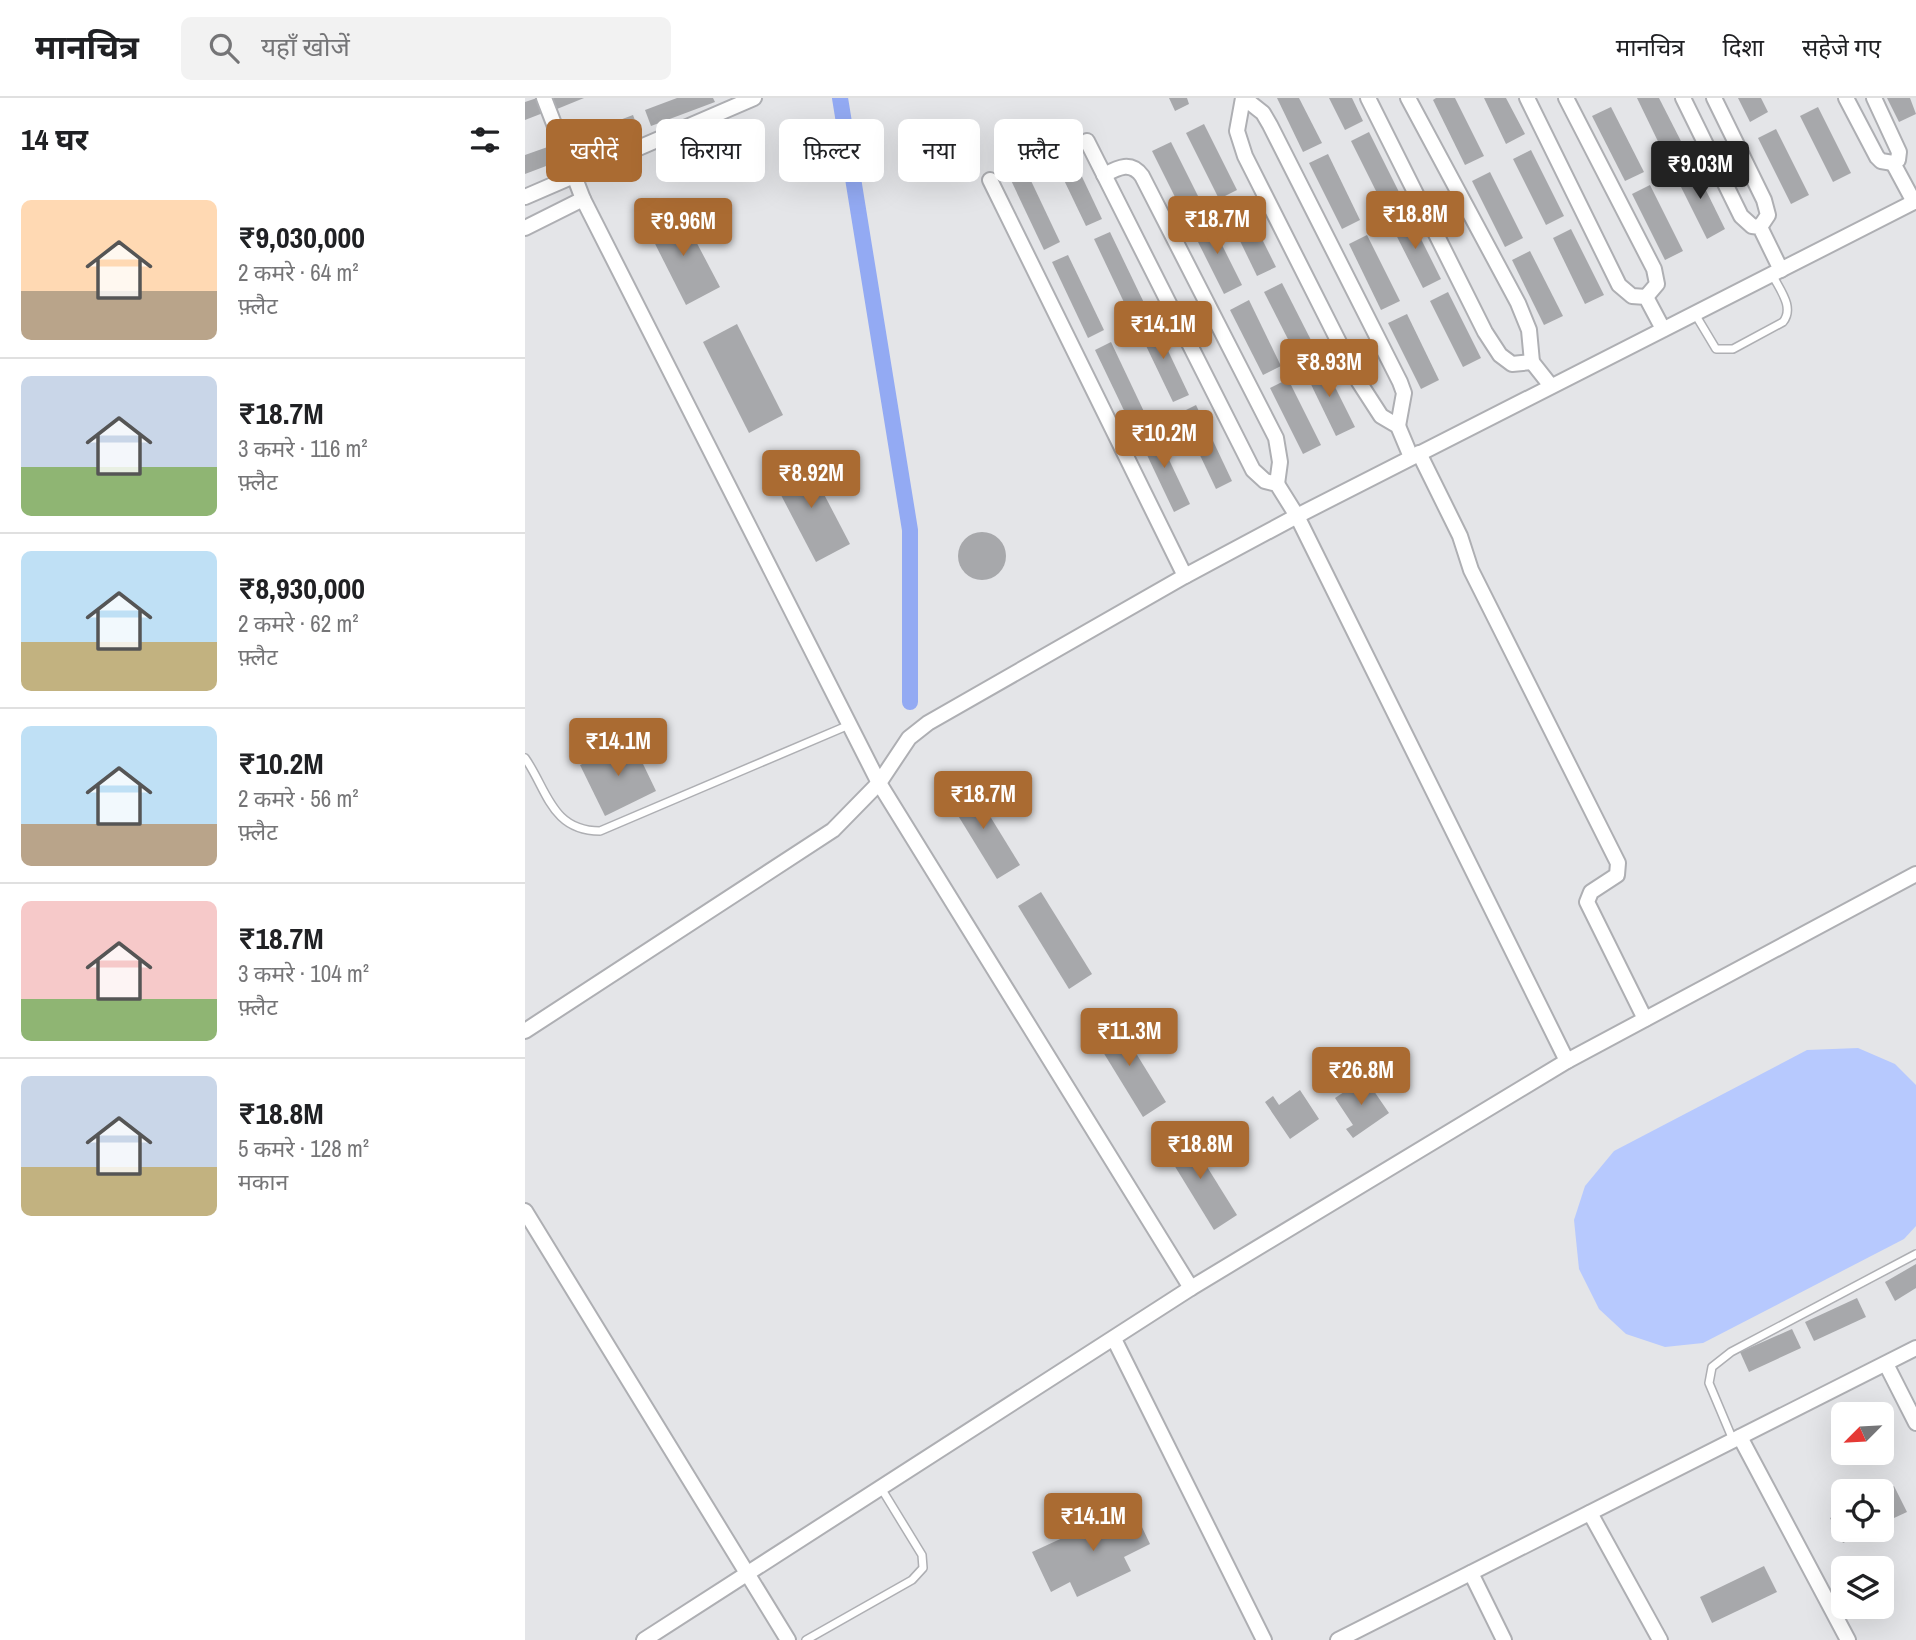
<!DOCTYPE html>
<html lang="hi">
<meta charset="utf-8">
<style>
:root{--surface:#fff;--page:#f2f2f2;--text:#202124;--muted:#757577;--line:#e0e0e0;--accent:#aa6b32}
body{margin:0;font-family:"Archivo Narrow","Noto Sans Devanagari",sans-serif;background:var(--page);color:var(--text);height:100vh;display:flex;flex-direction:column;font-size:26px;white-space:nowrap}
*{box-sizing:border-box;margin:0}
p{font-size:23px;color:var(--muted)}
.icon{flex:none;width:38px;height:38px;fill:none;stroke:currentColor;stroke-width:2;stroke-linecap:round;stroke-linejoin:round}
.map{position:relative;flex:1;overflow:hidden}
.side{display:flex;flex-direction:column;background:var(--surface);width:525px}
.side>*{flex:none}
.guide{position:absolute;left:21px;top:21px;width:665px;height:63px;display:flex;gap:14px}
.needle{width:46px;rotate:246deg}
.controls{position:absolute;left:1306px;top:1304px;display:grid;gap:14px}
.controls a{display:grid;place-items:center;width:63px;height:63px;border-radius:10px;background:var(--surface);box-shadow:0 7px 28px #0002;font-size:35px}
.price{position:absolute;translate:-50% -60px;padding:0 16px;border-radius:7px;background:var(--accent);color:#fff;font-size:23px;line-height:46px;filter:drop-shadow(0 2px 4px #0008)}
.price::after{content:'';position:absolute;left:50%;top:42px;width:21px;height:16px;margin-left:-10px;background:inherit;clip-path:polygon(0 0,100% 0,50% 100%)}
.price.selected{background:#222;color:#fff}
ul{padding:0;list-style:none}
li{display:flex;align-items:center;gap:21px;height:175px;padding:0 21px}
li+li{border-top:2px solid var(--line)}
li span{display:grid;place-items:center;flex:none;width:196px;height:140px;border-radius:10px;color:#555}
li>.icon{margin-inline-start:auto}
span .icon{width:84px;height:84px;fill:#fffc;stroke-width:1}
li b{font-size:30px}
h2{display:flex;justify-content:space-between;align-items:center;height:84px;padding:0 21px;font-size:30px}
.tag{padding:0 24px;border-radius:10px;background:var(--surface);box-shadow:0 7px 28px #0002;font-size:24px;line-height:63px}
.tag.selected{background:var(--accent);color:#fff}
header{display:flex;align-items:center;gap:42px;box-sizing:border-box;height:98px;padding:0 35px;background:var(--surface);border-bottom:2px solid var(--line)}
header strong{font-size:33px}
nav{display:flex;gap:38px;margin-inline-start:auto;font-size:24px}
.search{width:490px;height:63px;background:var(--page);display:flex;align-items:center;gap:18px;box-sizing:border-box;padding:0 24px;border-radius:10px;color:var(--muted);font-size:26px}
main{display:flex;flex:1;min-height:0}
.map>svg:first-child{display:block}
</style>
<header>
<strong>मानचित्र</strong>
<div class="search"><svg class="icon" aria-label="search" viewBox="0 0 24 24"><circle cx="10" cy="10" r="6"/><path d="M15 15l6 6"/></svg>यहाँ खोजें</div>
<nav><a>मानचित्र</a><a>दिशा</a><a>सहेजे गए</a></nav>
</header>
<main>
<section class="side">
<h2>14 घर<svg class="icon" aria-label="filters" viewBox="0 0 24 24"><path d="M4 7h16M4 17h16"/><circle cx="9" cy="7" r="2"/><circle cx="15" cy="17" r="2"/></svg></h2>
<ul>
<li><span style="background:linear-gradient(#ffd9b3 65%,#b9a48a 0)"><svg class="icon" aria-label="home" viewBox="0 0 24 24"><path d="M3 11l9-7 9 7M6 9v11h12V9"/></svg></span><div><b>₹9,030,000</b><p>2 कमरे · 64 m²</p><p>फ़्लैट</p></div></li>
<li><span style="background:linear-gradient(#c9d6e8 65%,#8fb573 0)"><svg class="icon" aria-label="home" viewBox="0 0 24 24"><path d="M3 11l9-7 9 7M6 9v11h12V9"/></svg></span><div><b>₹18.7M</b><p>3 कमरे · 116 m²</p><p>फ़्लैट</p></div></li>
<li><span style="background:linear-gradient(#bfe0f5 65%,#c2b280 0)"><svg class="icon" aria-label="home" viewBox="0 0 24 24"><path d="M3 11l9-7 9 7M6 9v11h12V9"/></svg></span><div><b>₹8,930,000</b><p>2 कमरे · 62 m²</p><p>फ़्लैट</p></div></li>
<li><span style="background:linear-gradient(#bfe0f5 70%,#b9a48a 0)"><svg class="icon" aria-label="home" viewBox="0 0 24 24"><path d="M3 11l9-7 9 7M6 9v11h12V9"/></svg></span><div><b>₹10.2M</b><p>2 कमरे · 56 m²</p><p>फ़्लैट</p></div></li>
<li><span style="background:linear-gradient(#f6c9c9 70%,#8fb573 0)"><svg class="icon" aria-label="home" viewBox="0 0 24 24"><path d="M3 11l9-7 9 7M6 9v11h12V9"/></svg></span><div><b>₹18.7M</b><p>3 कमरे · 104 m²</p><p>फ़्लैट</p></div></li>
<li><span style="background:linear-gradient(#c9d6e8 65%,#c2b280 0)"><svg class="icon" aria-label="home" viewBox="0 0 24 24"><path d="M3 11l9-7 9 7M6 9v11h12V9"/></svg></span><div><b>₹18.8M</b><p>5 कमरे · 128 m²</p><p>मकान</p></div></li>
</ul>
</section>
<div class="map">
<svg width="1391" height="1542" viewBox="0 0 1391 1542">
<rect width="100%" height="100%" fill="#e4e5e8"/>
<!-- green -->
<polygon fill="#b7c9fe" points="1333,950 1370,966 1391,987 1391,1128 1379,1141 1178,1245 1140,1249 1101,1236 1074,1211 1054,1171 1049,1122 1060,1088 1089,1053 1282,952"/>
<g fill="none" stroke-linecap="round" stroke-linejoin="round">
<!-- canal -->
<polyline stroke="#93aaf3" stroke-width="16" points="315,0 385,432 385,604"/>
</g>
<!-- building -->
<g fill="#a7a8ab">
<polygon points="12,0 18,15 0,22 0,4"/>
<polygon points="28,0 59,0 32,11"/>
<polygon points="152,0 188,0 190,4 126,28 120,12"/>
<polygon points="644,0 662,0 664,6 650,13"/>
<polygon points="752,0 774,0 797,45 778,54"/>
<polygon points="804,0 827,0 838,23 820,32"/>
<polygon points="911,0 930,0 959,58 940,67 908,2"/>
<polygon points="959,0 981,0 1000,36 981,46"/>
<polygon points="1112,0 1134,0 1161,53 1142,62"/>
<polygon points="1213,0 1236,0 1243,14 1225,24"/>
<polygon points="1362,0 1385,0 1391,16 1374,24"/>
<polygon points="1086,9 1119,74 1100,83 1067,18"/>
<polygon points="1293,9 1326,75 1308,84 1275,18"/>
<polygon points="108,17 114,33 50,57 44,41"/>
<polygon points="679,26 712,92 694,101 661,35"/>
<polygon points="1251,31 1284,97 1266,106 1233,40"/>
<polygon points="844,34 877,100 859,109 826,43"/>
<polygon points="646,44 679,110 660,119 627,53"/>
<polygon points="541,45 577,121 561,128 525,53"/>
<polygon points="31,46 37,62 0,76 0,57"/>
<polygon points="1006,52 1039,118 1021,127 988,61"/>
<polygon points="803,56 835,122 817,131 784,65"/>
<polygon points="1168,66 1200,131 1182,141 1149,75"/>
<polygon points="499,68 535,144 519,152 483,76"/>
<polygon points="965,74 998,140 980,149 947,83"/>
<polygon points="1125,87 1158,153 1140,162 1107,96"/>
<polygon points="718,103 751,169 732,178 700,112"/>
<polygon points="155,113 195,189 161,207 122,130"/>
<polygon points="883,115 916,181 898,190 865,125"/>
<polygon points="684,121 717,187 699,196 666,130"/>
<polygon points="1046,131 1079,197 1060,206 1028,140"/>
<polygon points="585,134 621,209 605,217 569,141"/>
<polygon points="842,137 875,203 856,212 824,146"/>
<polygon points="1005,153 1038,218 1019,227 987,162"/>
<polygon points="543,157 579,232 563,240 527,164"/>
<polygon points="757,185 790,250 772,259 739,194"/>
<polygon points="923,194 956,260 938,269 905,203"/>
<polygon points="724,202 756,268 738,277 705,212"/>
<polygon points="882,216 914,282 896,291 863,225"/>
<polygon points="628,221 664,297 648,304 612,229"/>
<polygon points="212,226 258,317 224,335 178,244"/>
<polygon points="586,244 622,320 606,327 570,252"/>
<polygon points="797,263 830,329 811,338 779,272"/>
<polygon points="763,281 796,347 778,356 745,290"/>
<polygon points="671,307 707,383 691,391 655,315"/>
<polygon points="629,330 665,406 649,414 613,338"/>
<polygon points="280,360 325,446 291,464 246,378"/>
<circle cx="457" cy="458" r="24"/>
<polygon points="107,643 131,693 80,718 55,667"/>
<polygon points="444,684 495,767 472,781 421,698"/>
<polygon points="516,794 567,876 544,891 493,808"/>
<polygon points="590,921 641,1004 618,1019 567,936"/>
<polygon points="840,980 864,1015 828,1040 821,1031 828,1027 810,1000"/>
<polygon points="775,992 794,1021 765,1041 740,1004 748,998 754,1007"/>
<polygon points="661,1035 712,1117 689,1132 638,1049"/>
<polygon points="1391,1166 1391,1190 1370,1203 1360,1184"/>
<polygon points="1332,1200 1341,1219 1289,1243 1280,1224"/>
<polygon points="1267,1231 1276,1250 1224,1274 1215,1254"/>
<polygon points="1369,1388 1382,1414 1356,1426 1356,1395"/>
<polygon points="607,1408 625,1446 599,1459 606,1473 552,1499 545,1484 526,1494 507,1454"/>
<polygon points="1318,1414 1318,1432 1346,1432 1318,1445 1305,1420"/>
<polygon points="1239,1468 1252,1494 1187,1525 1175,1499"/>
</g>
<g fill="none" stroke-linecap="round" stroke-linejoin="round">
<!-- service casing -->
<g stroke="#aeafb3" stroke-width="10">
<g id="service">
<path d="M1170,216L1191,251H1208L1258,224C1270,209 1254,191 1247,176"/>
<path d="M0,660C22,691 26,733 75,733L324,627"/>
<polyline points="1208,1342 1184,1285 1187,1269 1206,1254 1391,1156"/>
<polyline points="281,1542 387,1482 398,1470 397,1457 356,1390"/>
</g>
</g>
<!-- minor casing -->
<g stroke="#aeafb3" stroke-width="18">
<g id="minor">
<polyline points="19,0 58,101 354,685 666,1190"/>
<polyline points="718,0 712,33 720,58 834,284 856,318 873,328 886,359"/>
<polyline points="719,0 738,15 745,27 875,284 879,295 873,328"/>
<polyline points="843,0 960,234 975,257 987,266 1007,264"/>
<polyline points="883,0 993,205 1004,232 1007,264 1026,288"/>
<polyline points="1002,0 1094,187 1107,198 1121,199 1138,231"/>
<polyline points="1041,0 1129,171 1132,186 1121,199"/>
<polyline points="1158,0 1216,118 1227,128 1235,129 1256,172"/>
<polyline points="1189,0 1239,102 1243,117 1235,129"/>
<polyline points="1321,0 1352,59 1356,63 1368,65"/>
<polyline points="1349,0 1374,54 1373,62 1368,65 1389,104"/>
<polyline points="562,43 728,372 740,383 752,386 772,418 1042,963"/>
<path d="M579,77C594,69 606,63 617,78L751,340L755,364L752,386"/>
<polyline points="465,82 660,478"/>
<polyline points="0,99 229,0"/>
<polyline points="0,130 58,101"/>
<polyline points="894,355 935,438 946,472 1093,765 1092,777 1066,794 1062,804 1120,921"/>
<polyline points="0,933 308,732 354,685 384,640 403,625 660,478 772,418 1391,103"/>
<polyline points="0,1113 263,1542"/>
<polyline points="589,1241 739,1542"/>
<polyline points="1361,1266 1391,1325"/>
<polyline points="1215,1339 1323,1542"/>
<polyline points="1065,1415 1135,1542"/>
<polyline points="946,1475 979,1542"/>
<polyline points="119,1542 666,1190 1042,963 1391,776"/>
<polyline points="813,1542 1391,1250"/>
</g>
</g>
<!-- service -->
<use href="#service" stroke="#fff" stroke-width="7"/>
<!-- minor -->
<use href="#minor" stroke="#fff" stroke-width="14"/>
</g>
</svg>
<div class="controls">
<a><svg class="needle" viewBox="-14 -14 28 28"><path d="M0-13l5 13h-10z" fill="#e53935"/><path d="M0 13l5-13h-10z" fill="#757577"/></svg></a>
<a><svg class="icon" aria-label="locate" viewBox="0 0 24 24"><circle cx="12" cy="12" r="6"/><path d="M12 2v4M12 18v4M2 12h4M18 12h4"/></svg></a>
<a><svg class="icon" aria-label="layers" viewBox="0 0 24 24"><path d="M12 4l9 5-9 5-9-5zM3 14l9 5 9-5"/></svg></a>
</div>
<b class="price selected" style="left:1175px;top:103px">₹9.03M</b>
<b class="price" style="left:890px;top:153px">₹18.8M</b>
<b class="price" style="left:692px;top:158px">₹18.7M</b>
<b class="price" style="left:158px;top:160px">₹9.96M</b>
<b class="price" style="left:638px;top:263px">₹14.1M</b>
<b class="price" style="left:804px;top:301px">₹8.93M</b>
<b class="price" style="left:639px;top:372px">₹10.2M</b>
<b class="price" style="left:286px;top:412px">₹8.92M</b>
<b class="price" style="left:93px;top:680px">₹14.1M</b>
<b class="price" style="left:458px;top:733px">₹18.7M</b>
<b class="price" style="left:604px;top:970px">₹11.3M</b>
<b class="price" style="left:836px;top:1009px">₹26.8M</b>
<b class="price" style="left:675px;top:1083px">₹18.8M</b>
<b class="price" style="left:568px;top:1455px">₹14.1M</b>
<div class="guide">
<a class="tag selected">खरीदें</a>
<a class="tag">किराया</a>
<a class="tag">फ़िल्टर</a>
<a class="tag">नया</a>
<a class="tag">फ़्लैट</a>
</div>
</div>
</main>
